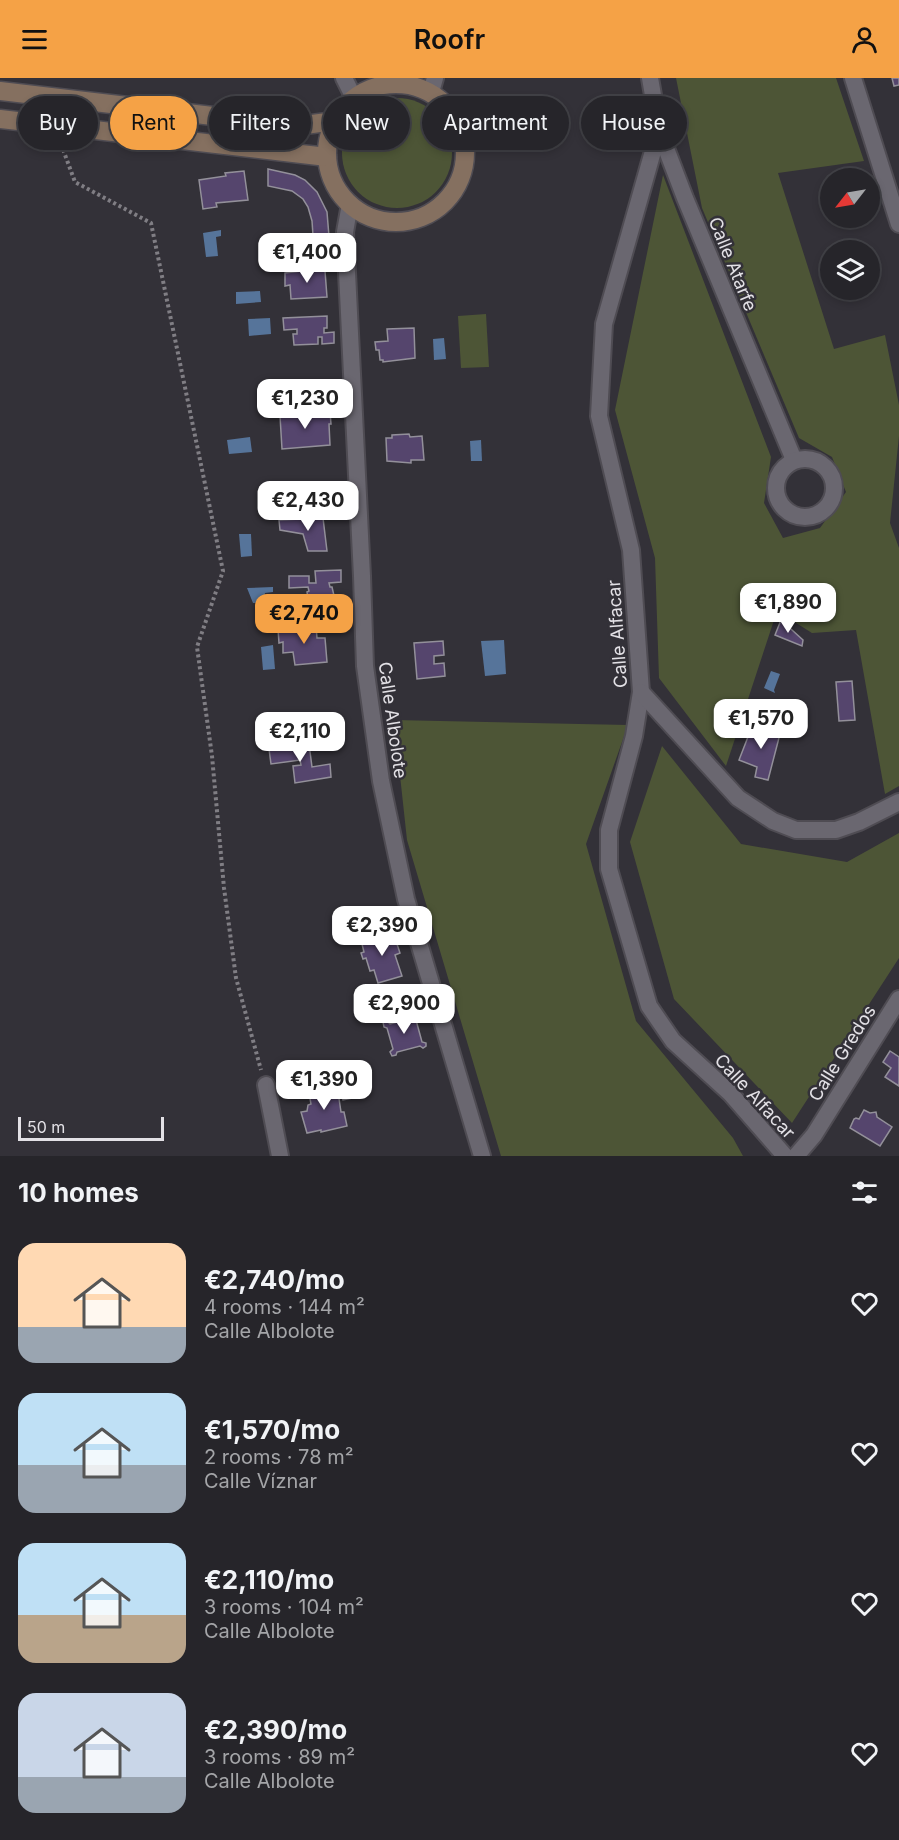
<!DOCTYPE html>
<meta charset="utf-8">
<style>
:root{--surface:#26252a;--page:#323136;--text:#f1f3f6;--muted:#a4a5a8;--line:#424247;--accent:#f5a246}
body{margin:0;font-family:Inter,sans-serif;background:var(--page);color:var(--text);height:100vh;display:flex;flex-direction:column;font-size:22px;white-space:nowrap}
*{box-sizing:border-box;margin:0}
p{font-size:20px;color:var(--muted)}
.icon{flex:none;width:33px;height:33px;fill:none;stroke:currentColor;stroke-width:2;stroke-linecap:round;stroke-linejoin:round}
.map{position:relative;height:1078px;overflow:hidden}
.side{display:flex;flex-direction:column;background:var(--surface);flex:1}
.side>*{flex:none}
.banner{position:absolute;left:18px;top:18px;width:864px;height:54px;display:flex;gap:12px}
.needle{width:39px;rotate:239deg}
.fabs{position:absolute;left:820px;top:90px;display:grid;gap:12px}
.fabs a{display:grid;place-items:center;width:60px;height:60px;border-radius:50%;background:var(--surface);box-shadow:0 3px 9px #0003,0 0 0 2px var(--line);font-size:30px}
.scale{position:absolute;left:18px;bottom:15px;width:146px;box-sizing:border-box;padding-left:6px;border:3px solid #e3e1e6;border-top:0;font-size:16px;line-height:21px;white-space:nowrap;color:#e3e1e6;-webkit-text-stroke:4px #333138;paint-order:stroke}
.price{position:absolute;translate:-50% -51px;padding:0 14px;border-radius:12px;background:#fff;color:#222;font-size:20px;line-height:39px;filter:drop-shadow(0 2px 3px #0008)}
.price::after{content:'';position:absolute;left:50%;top:36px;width:18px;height:14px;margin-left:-9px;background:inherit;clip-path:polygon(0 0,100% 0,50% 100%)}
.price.current{background:var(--accent);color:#111}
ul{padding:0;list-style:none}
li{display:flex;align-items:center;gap:18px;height:150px;padding:0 18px}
li span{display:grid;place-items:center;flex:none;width:168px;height:120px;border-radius:18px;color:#555}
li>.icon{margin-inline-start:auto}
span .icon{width:72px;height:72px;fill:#fffc;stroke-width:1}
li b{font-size:26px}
h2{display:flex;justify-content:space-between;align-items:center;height:72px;padding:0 18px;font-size:26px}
.chip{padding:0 21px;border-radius:27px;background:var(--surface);box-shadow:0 3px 9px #0003,0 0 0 2px var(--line);font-size:21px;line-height:54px}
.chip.current{background:var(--accent);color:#111}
header{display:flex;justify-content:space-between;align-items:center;height:78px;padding:0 18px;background:var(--accent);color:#111;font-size:27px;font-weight:600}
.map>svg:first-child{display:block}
</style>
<header><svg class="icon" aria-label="menu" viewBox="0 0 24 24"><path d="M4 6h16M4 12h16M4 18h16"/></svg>Roofr<svg class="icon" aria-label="person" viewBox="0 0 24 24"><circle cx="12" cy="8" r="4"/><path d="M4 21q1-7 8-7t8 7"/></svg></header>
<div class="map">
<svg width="899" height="1078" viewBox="0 0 899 1078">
<rect width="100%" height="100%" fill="#333138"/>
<!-- green -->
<g fill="#4d5536">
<polygon points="676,0 836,0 864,83 778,95 834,271 885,257 899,327 899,358 890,445 899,470 899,708 885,716 856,552 812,555 777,533 726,688 659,600 655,480 615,332 663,97 771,379 764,425 783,460 820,450 846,414 832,379 799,360 702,130"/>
<circle cx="397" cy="75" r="55"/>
<polygon points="486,236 489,289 461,290 458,238"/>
<polygon points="394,642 628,647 586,766 636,943 733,1060 743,1078 501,1078 407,762"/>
<polygon points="662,668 741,766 847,784 899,755 899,880 792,1045 674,921 630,764"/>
</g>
<!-- water -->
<g fill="#56749a">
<polygon points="221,152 221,158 216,159 218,178 206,179 203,155"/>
<polygon points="299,164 300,174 265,176 265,166"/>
<polygon points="260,213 261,224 236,226 236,214"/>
<polygon points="270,240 271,256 249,258 248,241"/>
<polygon points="444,260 446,281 434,282 433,261"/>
<polygon points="250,359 252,374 229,376 227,362"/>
<polygon points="481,362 482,383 471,383 470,363"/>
<polygon points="239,456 251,456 252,478 241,479"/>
<polygon points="273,509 273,514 265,515 264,519 288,518 288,524 253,525 247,510"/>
<polygon points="504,562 506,596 485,598 481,563"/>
<polygon points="273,567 275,591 263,592 261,569"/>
<polygon points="771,593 780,596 774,612 775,615 764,610"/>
</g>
<!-- building -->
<g fill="#55456d" stroke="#93909a" stroke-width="1.5">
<polygon points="892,0 899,0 899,7 894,8"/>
<polygon points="268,91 295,97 305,102 317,114 327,134 330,171 314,172 312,143 308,129 303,121 292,113 268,108"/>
<polygon points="244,93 248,122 216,125 217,129 203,131 199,102 226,98 225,95"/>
<polygon points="301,193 325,193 327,219 291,221 290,207 285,208 285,195"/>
<polygon points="327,238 327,250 324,250 324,255 334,254 334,265 322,266 322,259 318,259 318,266 294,267 293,256 297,256 297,251 284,252 283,240"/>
<polygon points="414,250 415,280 383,284 383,282 380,282 379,272 376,272 375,264 388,263 387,251"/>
<polygon points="330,334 331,346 329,346 330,367 282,371 280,338"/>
<polygon points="409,356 410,359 422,358 424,382 411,382 411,385 387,383 386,360 392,360 392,357"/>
<polygon points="323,440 327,473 308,473 303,456 280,452 279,442"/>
<polygon points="341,492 341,504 329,505 330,509 332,509 335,522 309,526 307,514 309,513 308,509 289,510 289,498 309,498 309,505 316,505 315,493"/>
<polygon points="781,542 803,562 802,568 775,557"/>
<polygon points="316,548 317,560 325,560 327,584 295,587 293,574 283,575 283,564 279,565 278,551"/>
<polygon points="443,563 444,577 434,578 434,586 444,585 445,598 417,601 414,565"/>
<polygon points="852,603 855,642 839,643 836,604"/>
<polygon points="753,646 780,656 768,702 755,699 757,689 739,682"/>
<polygon points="309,666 312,689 330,686 331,699 295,705 293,688 301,687 300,682 271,686 269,671"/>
<polygon points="384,857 385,860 394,857 400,875 395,877 402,898 378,905 374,892 370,893 366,880 363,881 361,875 364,874 361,862"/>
<polygon points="414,936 419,937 416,942 422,964 426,965 426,968 423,970 420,968 397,974 396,977 392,978 390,974 393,971 387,950 384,949 383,944 387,943 390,946 412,940"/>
<polygon points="890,973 899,979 899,1008 885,999 891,990 883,984"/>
<polygon points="360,1006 363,1018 343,1022 340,1011"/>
<polygon points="337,1007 341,1034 344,1034 347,1048 321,1054 321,1052 307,1055 301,1034 307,1033 308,1027 311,1026 309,1015"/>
<polygon points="864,1032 870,1035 876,1034 877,1039 892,1049 880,1068 850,1050 854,1041 856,1040 859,1041"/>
</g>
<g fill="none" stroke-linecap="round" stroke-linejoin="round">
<!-- street casing -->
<g stroke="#4f4c53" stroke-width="20">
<g id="street">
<polyline points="344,0 354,20"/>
<polyline points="650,0 659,52 685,120 794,382"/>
<polyline points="853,0 899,146"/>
<polyline points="431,14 435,0"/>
<polyline points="63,48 66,21"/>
<polyline points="659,52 604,246 599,338 631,472 641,614 634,658 609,752 609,791 649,928 673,963 730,1015 785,1078"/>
<polyline points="350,126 345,154 362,498 365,588 381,703 406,821 482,1078"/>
<circle cx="805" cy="410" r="29"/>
<polyline points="641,614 738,720 773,743 796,752 836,752 859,744 899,724"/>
<polyline points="266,1007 280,1078"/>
<polyline points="796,1078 814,1057 899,921"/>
</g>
</g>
<!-- secondary casing -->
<g stroke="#4f4c53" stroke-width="21">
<g id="secondary">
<circle cx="396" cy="75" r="69"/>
<polyline points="0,13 297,48 335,43"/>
<polyline points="0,41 327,79"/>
</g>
</g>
<!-- path -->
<polyline stroke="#807e84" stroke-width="4" stroke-dasharray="3 3" stroke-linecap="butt" points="61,66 75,104 151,145 223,493 197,569 212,678 224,810 236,900 261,992"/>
<!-- street -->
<use href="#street" stroke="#6a6770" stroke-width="16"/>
<!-- secondary -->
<use href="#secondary" stroke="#857060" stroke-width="18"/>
</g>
<g text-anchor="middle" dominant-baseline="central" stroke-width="5" stroke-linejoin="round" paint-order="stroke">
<!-- street labels -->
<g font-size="18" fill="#e3e1e6" stroke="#333138">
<text transform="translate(733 186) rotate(68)">Calle Atarfe</text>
<text transform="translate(617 556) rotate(-94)">Calle Alfacar</text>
<text transform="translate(393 642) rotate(82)">Calle Albolote</text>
<text transform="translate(842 975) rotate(-58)">Calle Gredos</text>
<text transform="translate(755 1018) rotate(47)">Calle Alfacar</text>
</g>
</g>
</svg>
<div class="fabs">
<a><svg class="needle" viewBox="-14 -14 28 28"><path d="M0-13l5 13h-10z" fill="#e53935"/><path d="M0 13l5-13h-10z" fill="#a4a5a8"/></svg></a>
<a><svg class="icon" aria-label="layers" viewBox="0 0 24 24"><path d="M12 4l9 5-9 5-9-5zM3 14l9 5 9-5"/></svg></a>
</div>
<div class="scale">50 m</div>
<b class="price" style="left:307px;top:206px">€1,400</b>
<b class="price" style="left:305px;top:352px">€1,230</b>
<b class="price" style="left:308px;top:454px">€2,430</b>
<b class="price" style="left:788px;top:556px">€1,890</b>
<b class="price current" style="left:304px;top:567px">€2,740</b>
<b class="price" style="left:761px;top:672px">€1,570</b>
<b class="price" style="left:300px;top:685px">€2,110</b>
<b class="price" style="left:382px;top:879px">€2,390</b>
<b class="price" style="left:404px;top:957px">€2,900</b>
<b class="price" style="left:324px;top:1033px">€1,390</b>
<div class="banner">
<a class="chip">Buy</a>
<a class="chip current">Rent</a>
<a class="chip">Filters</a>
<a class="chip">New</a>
<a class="chip">Apartment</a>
<a class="chip">House</a>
</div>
</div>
<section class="side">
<h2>10 homes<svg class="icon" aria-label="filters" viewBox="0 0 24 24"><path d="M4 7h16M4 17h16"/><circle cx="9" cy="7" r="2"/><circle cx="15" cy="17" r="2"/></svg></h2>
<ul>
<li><span style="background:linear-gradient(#ffd9b3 70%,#9aa5b1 0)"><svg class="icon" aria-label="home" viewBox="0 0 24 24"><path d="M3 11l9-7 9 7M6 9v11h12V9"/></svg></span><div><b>€2,740/mo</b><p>4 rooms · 144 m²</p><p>Calle Albolote</p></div><svg class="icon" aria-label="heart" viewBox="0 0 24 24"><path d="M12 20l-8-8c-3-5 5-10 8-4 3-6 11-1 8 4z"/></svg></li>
<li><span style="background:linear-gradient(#bfe0f5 60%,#9aa5b1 0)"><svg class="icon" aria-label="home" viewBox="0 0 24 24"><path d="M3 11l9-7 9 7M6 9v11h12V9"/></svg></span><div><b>€1,570/mo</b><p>2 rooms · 78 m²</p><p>Calle Víznar</p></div><svg class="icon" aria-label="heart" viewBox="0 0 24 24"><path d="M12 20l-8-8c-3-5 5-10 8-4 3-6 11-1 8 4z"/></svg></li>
<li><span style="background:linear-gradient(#bfe0f5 60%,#b9a48a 0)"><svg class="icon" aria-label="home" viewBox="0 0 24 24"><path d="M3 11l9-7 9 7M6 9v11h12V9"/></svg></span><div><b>€2,110/mo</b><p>3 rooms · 104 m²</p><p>Calle Albolote</p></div><svg class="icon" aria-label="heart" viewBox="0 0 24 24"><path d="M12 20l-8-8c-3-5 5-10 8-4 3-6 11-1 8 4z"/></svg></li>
<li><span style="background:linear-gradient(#c9d6e8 70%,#9aa5b1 0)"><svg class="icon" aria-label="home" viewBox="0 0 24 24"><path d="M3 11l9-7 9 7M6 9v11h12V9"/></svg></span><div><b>€2,390/mo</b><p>3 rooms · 89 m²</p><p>Calle Albolote</p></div><svg class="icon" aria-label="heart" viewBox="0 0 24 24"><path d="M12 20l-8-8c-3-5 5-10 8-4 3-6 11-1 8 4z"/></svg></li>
</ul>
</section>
